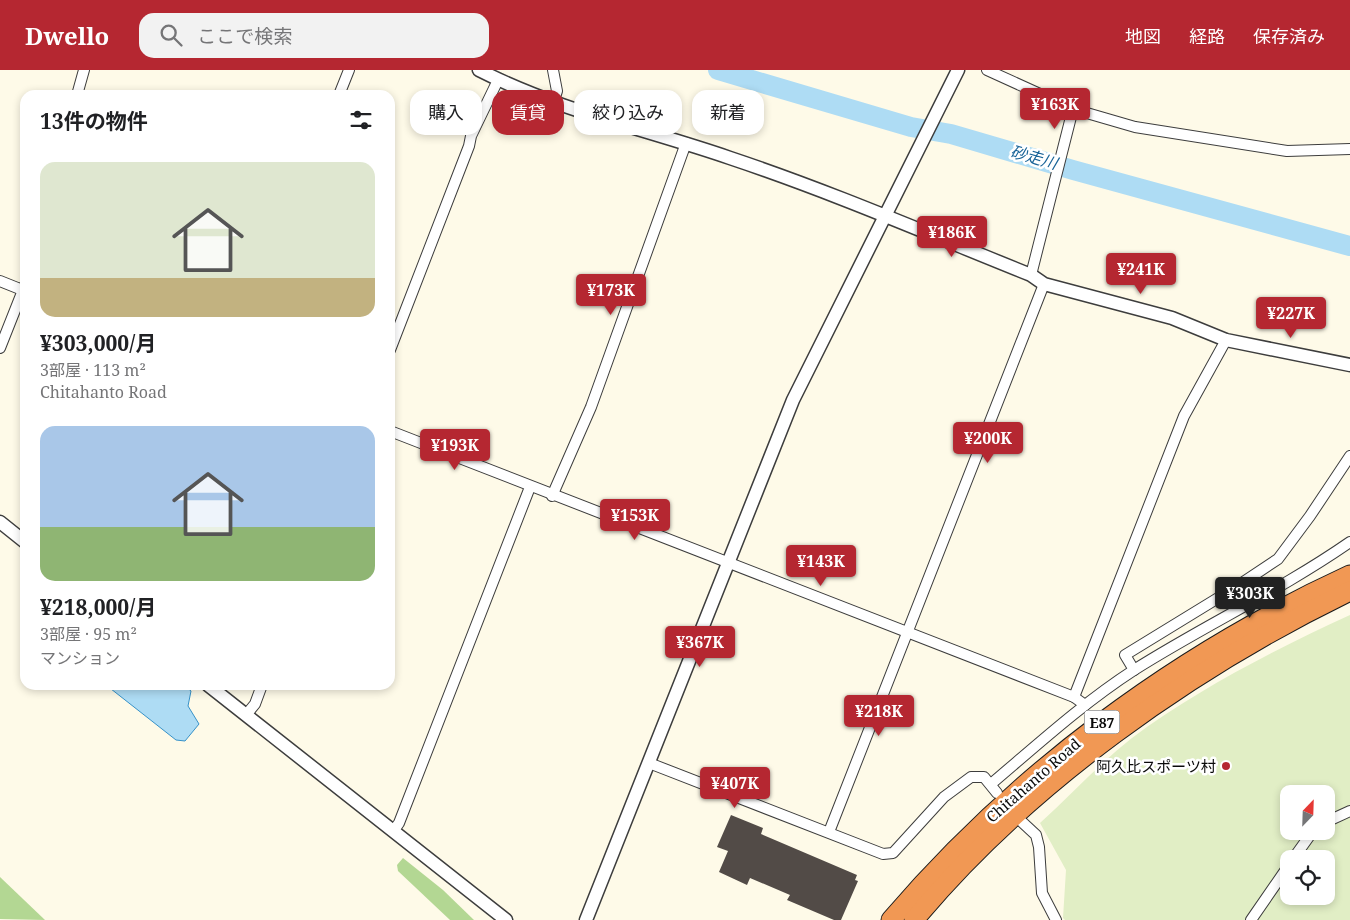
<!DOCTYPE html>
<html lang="ja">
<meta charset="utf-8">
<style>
:root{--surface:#fff;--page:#f2f2f2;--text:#202124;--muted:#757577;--accent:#b52731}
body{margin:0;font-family:"Noto Serif","Noto Sans JP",serif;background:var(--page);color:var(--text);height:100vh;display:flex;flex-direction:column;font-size:19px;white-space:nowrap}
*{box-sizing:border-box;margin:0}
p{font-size:16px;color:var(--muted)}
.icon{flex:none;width:28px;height:28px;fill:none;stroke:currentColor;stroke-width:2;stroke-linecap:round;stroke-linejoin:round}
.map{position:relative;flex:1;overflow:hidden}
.panel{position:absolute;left:20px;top:20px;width:375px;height:600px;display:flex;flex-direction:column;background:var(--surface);border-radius:15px;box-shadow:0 2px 8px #0003}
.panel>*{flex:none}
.banner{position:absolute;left:410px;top:20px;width:475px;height:45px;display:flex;gap:10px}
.needle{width:32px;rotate:23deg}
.fabs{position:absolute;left:1280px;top:715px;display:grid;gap:10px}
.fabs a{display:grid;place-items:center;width:55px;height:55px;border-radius:10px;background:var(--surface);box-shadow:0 2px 8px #0003;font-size:25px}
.price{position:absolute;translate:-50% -42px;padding:0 11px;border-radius:5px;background:var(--accent);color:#fff;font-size:16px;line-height:32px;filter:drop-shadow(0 1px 2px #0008)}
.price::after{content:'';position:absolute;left:50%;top:30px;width:15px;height:11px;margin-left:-8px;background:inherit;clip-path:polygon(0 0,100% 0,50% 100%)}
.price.selected{background:#222;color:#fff}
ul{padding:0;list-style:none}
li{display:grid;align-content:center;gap:10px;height:265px;padding:0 20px}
li span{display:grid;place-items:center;height:155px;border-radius:15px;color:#555}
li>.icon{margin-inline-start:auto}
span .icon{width:90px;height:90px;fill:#fffc;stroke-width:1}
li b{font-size:21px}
h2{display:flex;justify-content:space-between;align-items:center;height:60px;padding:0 20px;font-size:21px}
.chip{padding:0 18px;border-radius:15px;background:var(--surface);box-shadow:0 2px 8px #0003;font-size:18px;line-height:45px}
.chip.selected{background:var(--accent);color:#fff}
header{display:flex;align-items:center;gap:30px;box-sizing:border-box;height:70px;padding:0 25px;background:var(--accent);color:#fff}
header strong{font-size:24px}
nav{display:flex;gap:28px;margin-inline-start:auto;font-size:18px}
.search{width:350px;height:45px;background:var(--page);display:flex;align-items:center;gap:12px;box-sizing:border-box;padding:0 18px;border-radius:15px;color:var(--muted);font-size:19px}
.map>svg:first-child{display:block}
</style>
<header>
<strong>Dwello</strong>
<div class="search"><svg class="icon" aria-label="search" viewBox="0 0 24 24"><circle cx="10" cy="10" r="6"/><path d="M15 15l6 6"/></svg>ここで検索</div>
<nav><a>地図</a><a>経路</a><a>保存済み</a></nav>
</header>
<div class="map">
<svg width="1350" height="850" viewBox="0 0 1350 850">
<rect width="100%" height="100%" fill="#fefae8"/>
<!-- forest -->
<g fill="#b3d793">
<polygon points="403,788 443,820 474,850 450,850 398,801 397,795"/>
<polygon points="0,807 45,850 0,849"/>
</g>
<!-- pitch -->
<path fill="#e1eec5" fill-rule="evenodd" d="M1350,545V850H1065L1063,848L1066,800L1040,753C1071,725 1100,693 1132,668C1196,620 1278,578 1350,545ZM1289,724H1326V761H1289ZM1289,789H1326V826H1289Z"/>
<!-- water -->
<polygon fill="#aedcf4" stroke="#3792c9" points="106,615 184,615 191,621 188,636 199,654 185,671 176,670"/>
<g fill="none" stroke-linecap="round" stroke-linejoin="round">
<!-- river -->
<polyline stroke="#aedcf4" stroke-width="20" points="718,0 911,57 951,64 1073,100 1350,176"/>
</g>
<!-- building -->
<polygon fill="#524b47" points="731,745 763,758 761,764 857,805 855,810 858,811 841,850 834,850 787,830 790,825 750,808 747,815 719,802 728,781 717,777"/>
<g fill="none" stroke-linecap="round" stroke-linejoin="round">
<!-- minor casing -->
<g stroke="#3d3d3d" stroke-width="12">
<g id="minor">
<polyline points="553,0 557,21 553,33"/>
<polyline points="987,0 1073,39 1135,57 1287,81 1350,79"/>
<polyline points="77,25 84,0"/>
<polyline points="339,25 349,0"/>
<polyline points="1031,205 1073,39"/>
<polyline points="0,211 25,221"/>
<polyline points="0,278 25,215"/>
<polyline points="390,280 469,76 471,66 498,10"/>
<polyline points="390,361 1074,627 1085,635"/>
<polyline points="552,426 591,337 686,73"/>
<polyline points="1134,600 1125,585 1236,517 1278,489 1310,446 1350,386"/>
<polyline points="1074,627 1184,346 1226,270"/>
<polyline points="246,645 255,634 262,615"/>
<polyline points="649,693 883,784 893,783 944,727 971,707 984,707 997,723"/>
<path d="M991,714C1037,675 1083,633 1134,600C1205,555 1281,520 1350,472"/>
<polyline points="1022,752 1036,765 1039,777 1042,823 1056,850"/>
<polyline points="1326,752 1350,741"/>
<polyline points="394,760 399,753 530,417"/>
<polyline points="829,762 1044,214"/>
<polyline points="1293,789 1313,761"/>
<polyline points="1251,850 1289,795"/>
</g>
</g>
<!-- tertiary casing -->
<g stroke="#3d3d3d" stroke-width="15">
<g id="tertiary">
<path d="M479,0C559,41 646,59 730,88C832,122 931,165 1031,205L1044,214L1172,248L1226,270L1350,295"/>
<polyline points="0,452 25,472"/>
<polyline points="208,615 506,850"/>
<polyline points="586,850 793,330 958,0"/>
</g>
</g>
<!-- motorway casing -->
<g stroke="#1b1b1b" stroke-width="21">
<g id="motorway">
<path d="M891,850C1017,703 1174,586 1350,505"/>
<path d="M914,850C1027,714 1191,598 1350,521"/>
</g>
</g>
<!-- minor -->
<use href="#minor" stroke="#fff" stroke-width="10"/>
<!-- tertiary -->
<use href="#tertiary" stroke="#fff" stroke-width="12"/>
<!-- motorway -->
<use href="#motorway" stroke="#f19854" stroke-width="19"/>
</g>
<!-- markers -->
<circle fill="#b52731" stroke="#fff" stroke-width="2" cx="1226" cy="696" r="5"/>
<g text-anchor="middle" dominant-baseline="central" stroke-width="5" stroke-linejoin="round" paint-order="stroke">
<!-- shield labels -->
<rect fill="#fff" stroke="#545454" stroke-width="1" x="1084.5" y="640.5" width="35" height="23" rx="4"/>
<g font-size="14" font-weight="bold" fill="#0a0a0a">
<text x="1102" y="652">E87</text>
</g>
<!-- poi labels -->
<g font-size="15" fill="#0a0a0a" stroke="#fff" text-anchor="end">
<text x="1216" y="696">阿久比スポーツ村</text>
</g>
<!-- street labels -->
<g font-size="15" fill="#0a0a0a" stroke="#fff">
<text transform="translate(1033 710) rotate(-41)">Chitahanto Road</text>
</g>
<!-- water labels -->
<g font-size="16" font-style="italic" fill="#186397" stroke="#fff">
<text transform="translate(1034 87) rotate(16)">砂走川</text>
</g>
</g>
</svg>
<div class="fabs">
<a><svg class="needle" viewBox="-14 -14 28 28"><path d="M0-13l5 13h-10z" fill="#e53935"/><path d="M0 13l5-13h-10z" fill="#757577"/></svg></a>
<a><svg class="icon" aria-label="locate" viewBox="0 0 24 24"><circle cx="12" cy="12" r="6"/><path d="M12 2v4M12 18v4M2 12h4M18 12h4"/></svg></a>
</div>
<b class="price" style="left:1055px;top:60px">¥163K</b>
<b class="price" style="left:952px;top:188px">¥186K</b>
<b class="price" style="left:1141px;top:225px">¥241K</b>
<b class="price" style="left:611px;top:246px">¥173K</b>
<b class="price" style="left:1291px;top:269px">¥227K</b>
<b class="price" style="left:988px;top:394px">¥200K</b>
<b class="price" style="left:455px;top:401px">¥193K</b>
<b class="price" style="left:635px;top:471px">¥153K</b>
<b class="price" style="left:821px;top:517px">¥143K</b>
<b class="price selected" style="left:1250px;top:549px">¥303K</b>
<b class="price" style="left:700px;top:598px">¥367K</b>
<b class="price" style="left:879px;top:667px">¥218K</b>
<b class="price" style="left:735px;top:739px">¥407K</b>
<div class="banner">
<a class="chip">購入</a>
<a class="chip selected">賃貸</a>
<a class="chip">絞り込み</a>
<a class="chip">新着</a>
</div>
<section class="panel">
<h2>13件の物件<svg class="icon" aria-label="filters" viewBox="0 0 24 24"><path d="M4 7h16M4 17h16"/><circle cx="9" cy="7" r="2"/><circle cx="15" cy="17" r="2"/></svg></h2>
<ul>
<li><span style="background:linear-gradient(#dfe7d0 75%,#c2b280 0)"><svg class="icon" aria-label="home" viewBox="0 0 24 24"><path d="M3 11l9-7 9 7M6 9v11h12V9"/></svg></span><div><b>¥303,000/月</b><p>3部屋 · 113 m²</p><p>Chitahanto Road</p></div></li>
<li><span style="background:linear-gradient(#a9c7e8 65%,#8fb573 0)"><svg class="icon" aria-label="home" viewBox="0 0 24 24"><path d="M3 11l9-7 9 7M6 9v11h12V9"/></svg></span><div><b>¥218,000/月</b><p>3部屋 · 95 m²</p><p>マンション</p></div></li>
</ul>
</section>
</div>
